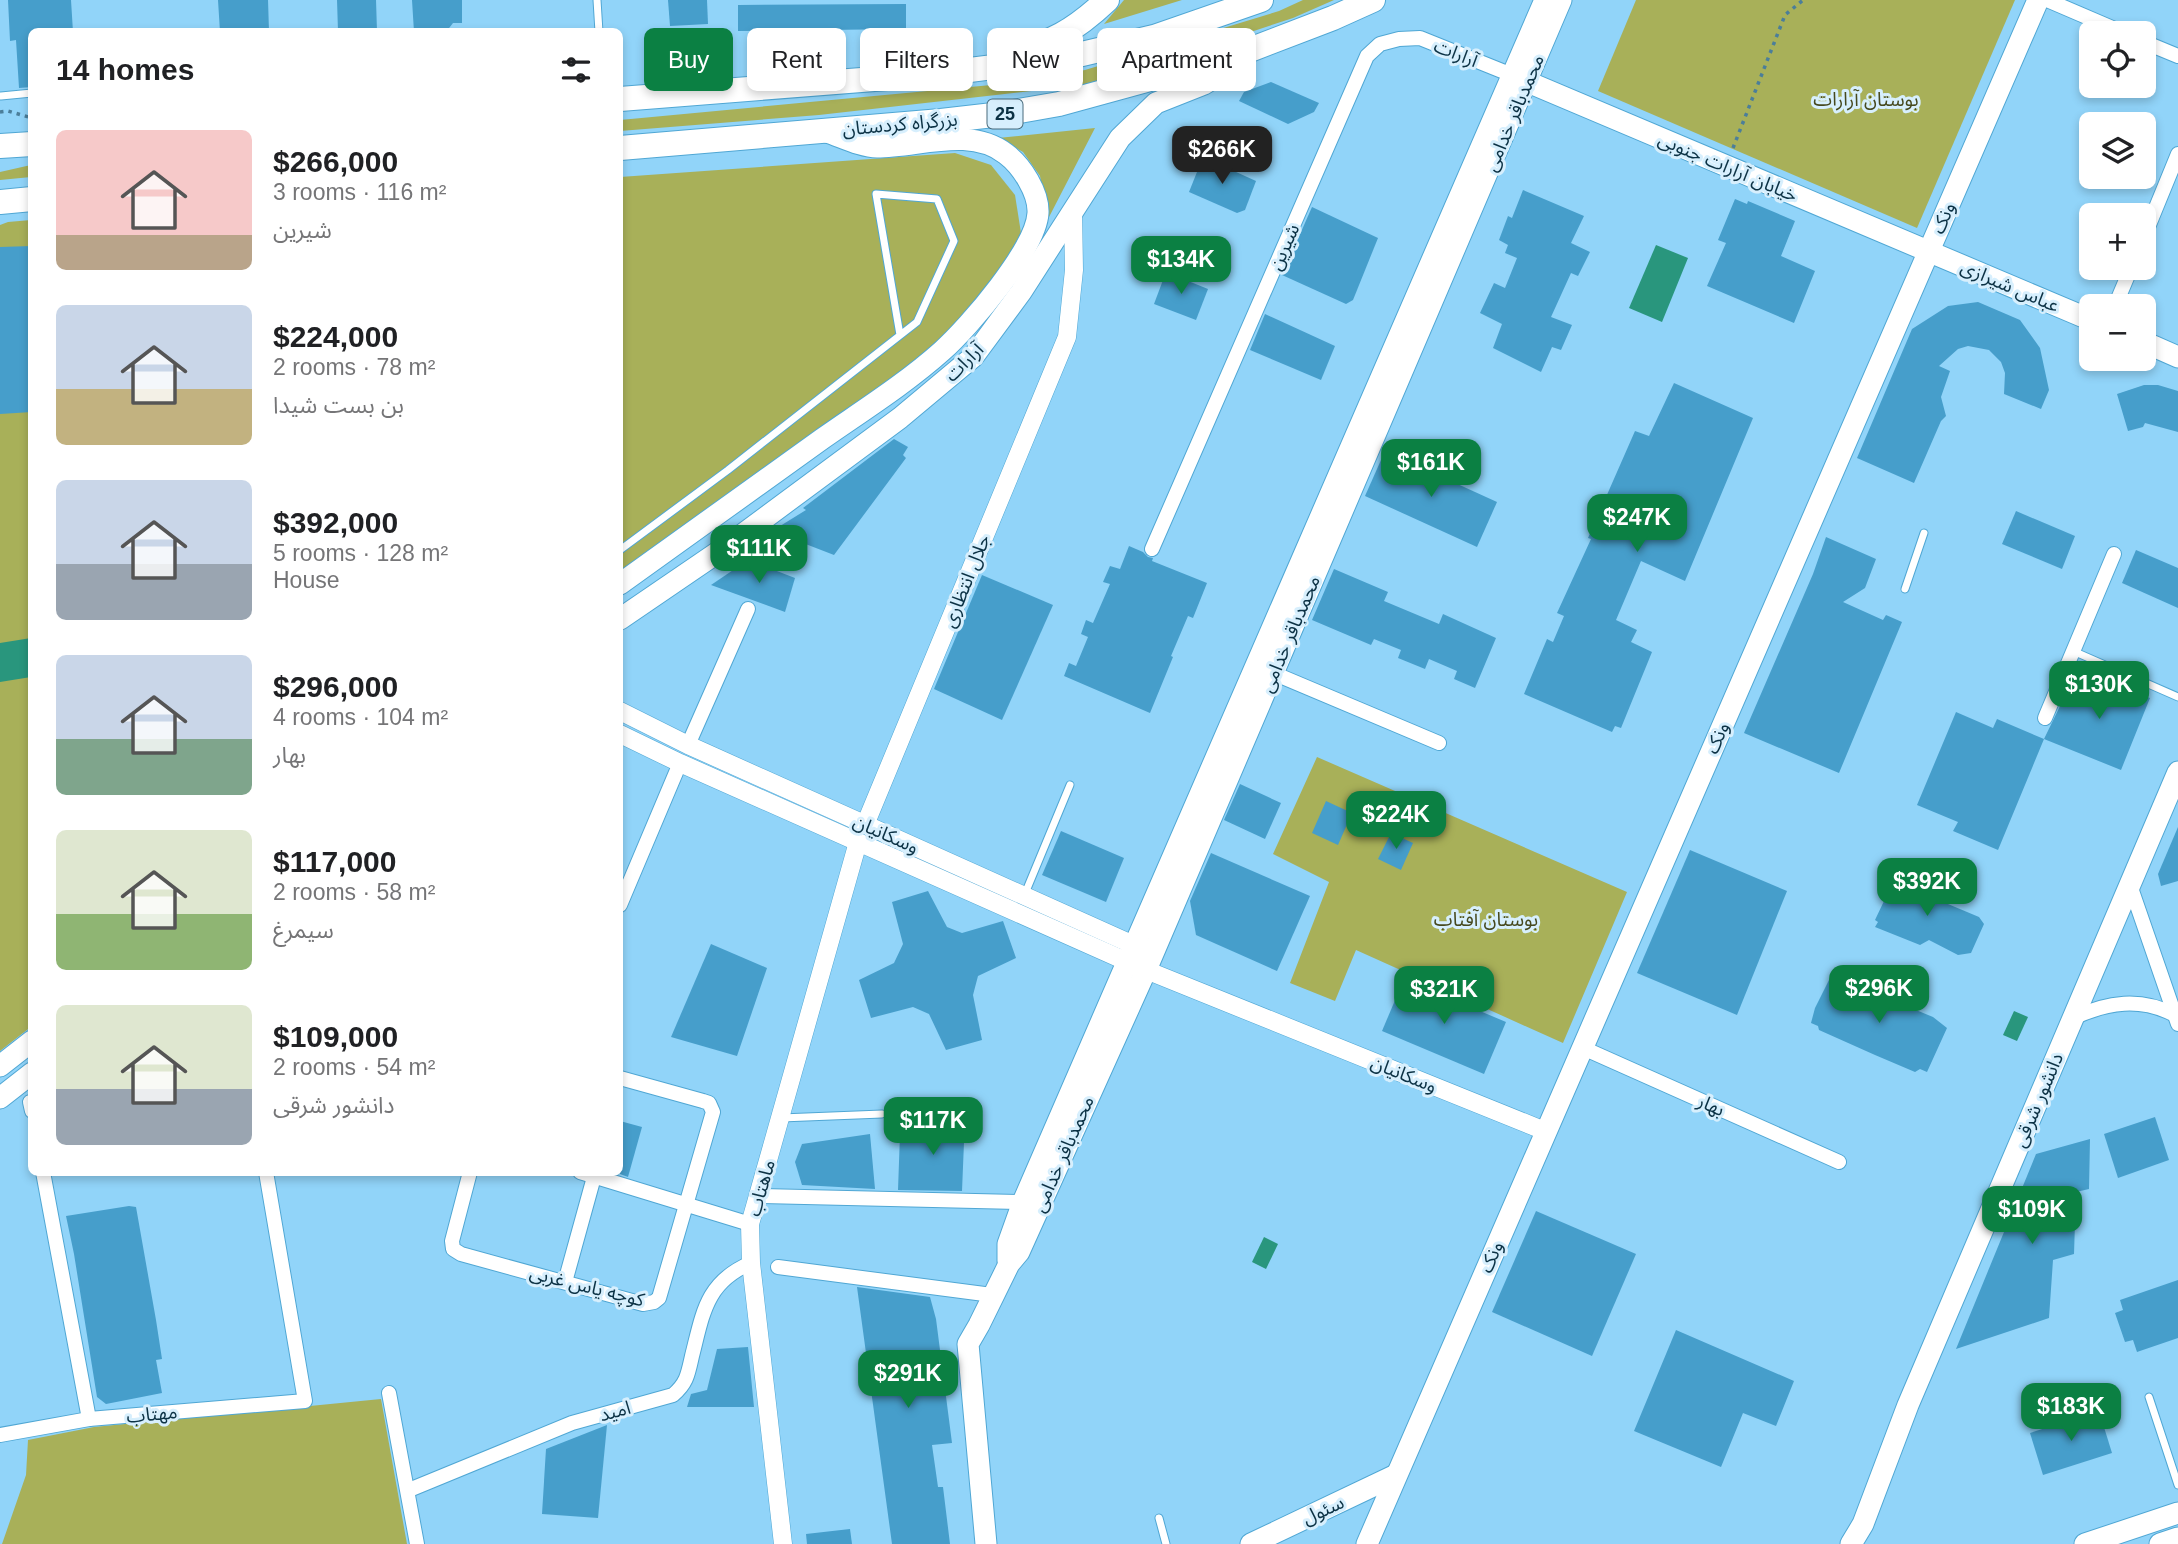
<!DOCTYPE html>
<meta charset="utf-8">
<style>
:root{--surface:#fff;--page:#f2f2f2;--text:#202124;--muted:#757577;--accent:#0b8043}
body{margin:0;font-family:Arial,"Noto Sans Arabic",sans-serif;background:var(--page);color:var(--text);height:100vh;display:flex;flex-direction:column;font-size:26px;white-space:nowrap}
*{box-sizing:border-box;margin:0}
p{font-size:23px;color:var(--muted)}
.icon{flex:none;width:38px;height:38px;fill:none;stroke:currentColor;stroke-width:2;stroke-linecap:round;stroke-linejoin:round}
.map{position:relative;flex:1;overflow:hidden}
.panel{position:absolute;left:28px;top:28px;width:595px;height:1148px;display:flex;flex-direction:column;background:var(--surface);border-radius:10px;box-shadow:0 4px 10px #0003}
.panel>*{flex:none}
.guide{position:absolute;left:644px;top:28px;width:665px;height:63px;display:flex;gap:14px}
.buttons{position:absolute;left:2079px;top:21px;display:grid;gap:14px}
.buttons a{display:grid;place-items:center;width:77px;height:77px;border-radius:10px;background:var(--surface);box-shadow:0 4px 10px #0003;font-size:35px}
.price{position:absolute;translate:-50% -60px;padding:0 16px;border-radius:14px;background:var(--accent);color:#fff;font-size:23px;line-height:46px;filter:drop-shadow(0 2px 4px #0008)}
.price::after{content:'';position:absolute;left:50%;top:42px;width:21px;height:16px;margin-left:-10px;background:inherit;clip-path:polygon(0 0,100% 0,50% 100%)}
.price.selected{background:#222;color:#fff}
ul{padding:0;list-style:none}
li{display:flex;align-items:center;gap:21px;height:175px;padding:0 28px}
li span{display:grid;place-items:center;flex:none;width:196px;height:140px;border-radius:10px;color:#555}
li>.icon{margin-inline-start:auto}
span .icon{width:84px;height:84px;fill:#fffc;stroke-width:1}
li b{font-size:30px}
h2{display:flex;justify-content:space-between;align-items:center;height:84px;padding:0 28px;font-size:30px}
.pill{padding:0 24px;border-radius:10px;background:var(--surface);box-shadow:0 4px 10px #0003;font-size:24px;line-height:63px}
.pill.selected{background:var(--accent);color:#fff}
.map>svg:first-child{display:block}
</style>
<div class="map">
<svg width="2178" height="1544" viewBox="0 0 2178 1544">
<rect width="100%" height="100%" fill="#91d4f9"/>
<!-- green -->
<g fill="#a8b059">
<polygon points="1124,0 1182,0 1104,24"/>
<polygon points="1303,0 1334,0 1293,18 1093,84 819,115 620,131 620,120 1022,82 1085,70 1279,11"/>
<polygon points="1636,0 2015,0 1917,228 1598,91"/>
<polygon points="1095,128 1048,219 1040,176 1023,152 998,138"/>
<polygon points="955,153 991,165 1015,195 1021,233 1005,269 938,343 823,432 620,576 620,177"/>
<polygon points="31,165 31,177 0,180 0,172"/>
<polygon points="31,220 32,1026 0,1051 0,225 8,222"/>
<polygon points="1317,757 1627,892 1563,1043 1356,950 1335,1001 1290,983 1329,882 1273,854"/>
<polygon points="381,1399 407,1544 2,1544 26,1475 28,1440 94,1427"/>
</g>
<!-- water -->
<g fill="#29967d">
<polygon points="1656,245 1688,258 1662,322 1629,308"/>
<polygon points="31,638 31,677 0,682 0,643"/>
<polygon points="2014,1011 2028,1017 2017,1041 2003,1035"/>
<polygon points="1264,1237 1278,1244 1266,1269 1252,1262"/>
</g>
<!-- building -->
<g fill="#469ecb">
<polygon points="8,0 71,0 73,32 32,32 32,87 19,88 16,40 10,41"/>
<polygon points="218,0 268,0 269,32 220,32"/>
<polygon points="337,0 376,0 377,32 338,32"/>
<polygon points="412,0 462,0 462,23 453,23 446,32 414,32"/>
<polygon points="668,0 707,0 708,24 670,26"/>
<polygon points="906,4 906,29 738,31 738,5"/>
<polygon points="1271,82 1319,103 1314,112 1288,124 1239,101 1244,92"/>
<polygon points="1203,157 1256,181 1245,210 1237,213 1189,192"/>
<polygon points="1523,190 1584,216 1571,243 1590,252 1578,276 1571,273 1551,317 1572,325 1561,350 1552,347 1541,372 1493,348 1502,324 1480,313 1494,283 1505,288 1517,258 1505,253 1508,245 1499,240 1508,216 1512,218"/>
<polygon points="1735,199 1747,204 1748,201 1795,221 1781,256 1815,271 1794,323 1707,286 1726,243 1718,240"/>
<polygon points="1312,207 1378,238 1353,300 1346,304 1282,275"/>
<polygon points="32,246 32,412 0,414 0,247"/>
<polygon points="1166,272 1208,289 1196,320 1154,304"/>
<polygon points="1978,302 2020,320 2040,348 2049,390 2041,409 2004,394 2005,373 2001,362 1989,350 1968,346 1958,349 1939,366 1950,371 1941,397 1946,416 1941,421 1914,483 1857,458 1912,329 1948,306"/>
<polygon points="1265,314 1335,346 1321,380 1250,350"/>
<polygon points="1674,383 1753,418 1685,581 1641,561 1616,620 1637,630 1631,642 1652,652 1621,728 1615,726 1612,732 1524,694 1547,639 1553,642 1564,616 1557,613 1591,539 1588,538 1635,431 1649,436"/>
<polygon points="2144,385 2158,385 2178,391 2178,432 2145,423 2143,427 2128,431 2117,394"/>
<polygon points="894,439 908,447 903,455 906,458 834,555 772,531 806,510 803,508"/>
<polygon points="1385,451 1497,502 1477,547 1365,496"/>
<polygon points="2016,511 2075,536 2062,569 2002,544"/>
<polygon points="1826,537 1876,559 1865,588 1843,602 1883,620 1886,615 1902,622 1839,773 1744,733 1813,574"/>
<polygon points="1129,546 1143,552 1148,557 1153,558 1152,561 1207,583 1193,618 1188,616 1171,656 1173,657 1150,713 1064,676 1069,663 1076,666 1088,637 1081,634 1086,620 1093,623 1110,584 1103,582 1110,566 1120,569"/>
<polygon points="2136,550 2178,568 2178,608 2122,583"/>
<polygon points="748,560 795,578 785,612 711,585"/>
<polygon points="1334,569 1388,592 1384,601 1439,624 1443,614 1496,638 1475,688 1454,679 1457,671 1429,659 1425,669 1398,658 1401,650 1374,639 1371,645 1312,620"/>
<polygon points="982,575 1053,605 1002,720 934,689"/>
<polygon points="2088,674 2150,698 2121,770 2044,739 2061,704 2070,706 2083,678"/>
<polygon points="1956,712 1993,728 1997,719 2044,739 1998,850 1953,831 1958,822 1917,805"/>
<polygon points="1240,784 1281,803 1265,839 1224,820"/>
<polygon points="1326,801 1352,813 1338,845 1312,833"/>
<polygon points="2178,827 2178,881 2161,886 2158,874"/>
<polygon points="1061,831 1124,858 1106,902 1042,875"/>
<polygon points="1391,833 1413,843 1401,870 1378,859"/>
<polygon points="1690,850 1787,891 1737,1015 1637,973"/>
<polygon points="1211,853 1310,896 1277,971 1196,935 1190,901"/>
<polygon points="1901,875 1939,892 1936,899 1979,917 1984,924 1971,953 1958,955 1929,940 1920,945 1875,927 1878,922 1875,920 1893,882 1898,880"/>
<polygon points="928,891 947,927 962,933 1003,921 1016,958 978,976 973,995 982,1040 946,1050 929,1014 913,1007 871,1018 859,980 894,963 903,944 892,902"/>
<polygon points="711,944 767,968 737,1056 671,1037"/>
<polygon points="1830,978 1837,981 1838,978 1933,1017 1947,1028 1927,1072 1920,1069 1915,1072 1875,1055 1819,1030 1818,1026 1811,1023 1815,1008"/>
<polygon points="1404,979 1506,1022 1484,1074 1382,1031"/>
<polygon points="2155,1117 2169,1160 2118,1178 2104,1134"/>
<polygon points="965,1118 962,1191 898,1190 900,1134 912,1133 912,1124"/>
<polygon points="620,1121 642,1127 628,1177 620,1174"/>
<polygon points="870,1134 875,1189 802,1185 795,1162 802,1144"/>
<polygon points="2090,1139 2089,1189 2076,1192 2074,1254 2053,1260 2049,1318 1956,1349 2036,1154"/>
<polygon points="129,1206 136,1207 156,1320 162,1359 156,1360 162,1393 106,1404 97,1397 74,1254 66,1216"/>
<polygon points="1536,1211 1636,1254 1592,1356 1492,1312"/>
<polygon points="2178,1280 2178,1338 2137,1352 2133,1340 2125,1342 2115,1313 2123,1310 2120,1300"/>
<polygon points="857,1287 930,1297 936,1319 952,1443 932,1445 938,1487 943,1487 950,1544 892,1544"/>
<polygon points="1676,1330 1794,1381 1776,1426 1743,1413 1721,1467 1634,1431"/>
<polygon points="748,1347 754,1407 687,1407 691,1394 707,1390 717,1349"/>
<polygon points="2099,1411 2112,1453 2043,1475 2030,1433"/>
<polygon points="607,1425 598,1518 542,1514 546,1449"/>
<polygon points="850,1529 852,1544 807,1544 806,1534"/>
</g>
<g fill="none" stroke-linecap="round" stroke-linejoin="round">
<!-- service casing -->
<g stroke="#50a7d4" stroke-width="9">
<g id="service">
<polyline points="597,0 599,32"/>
<polyline points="1,96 32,93"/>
<polyline points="620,550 728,470 917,322 954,241 937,199 876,194 900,335"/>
<polyline points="1905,589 1924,533"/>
<polyline points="2073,651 2178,697"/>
<polyline points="1024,896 1070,785"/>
<polyline points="781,1118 882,1114"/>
<polyline points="2149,1397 2178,1485"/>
<polyline points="1159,1518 1166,1544"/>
</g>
</g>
<!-- minor casing -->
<g stroke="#50a7d4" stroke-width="16">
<g id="minor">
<polyline points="2047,0 2124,33"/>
<polyline points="2144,42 2178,56"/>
<polyline points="2144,237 2178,154"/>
<polyline points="2115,306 2131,268"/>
<polyline points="1152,549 1367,56 1380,44 1399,39 1420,38 1512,75"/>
<polyline points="1273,673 1439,743"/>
<polyline points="2045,718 2114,554"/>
<polyline points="688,745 748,609"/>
<polyline points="2130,885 2178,1024"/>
<polyline points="620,905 680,763"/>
<path d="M2073,1018C2108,1002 2140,997 2175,1015L2178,1014"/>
<polyline points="1583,1048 1839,1162"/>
<polyline points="30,1102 32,1111"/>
<polyline points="43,1172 89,1419"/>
<polyline points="470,1172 452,1241 453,1249 461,1254 643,1304 654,1302 659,1298 713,1112 709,1103 703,1101 620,1078"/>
<polyline points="580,1172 750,1224"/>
<polyline points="758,1196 1023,1202"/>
<polyline points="778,1267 992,1295"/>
<polyline points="565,1282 594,1177"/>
<polyline points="389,1393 417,1544"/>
<polyline points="0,1435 89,1419 305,1401 266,1172"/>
<path d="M409,1490L572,1423L673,1395C687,1383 688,1374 692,1356C703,1313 706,1282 751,1263"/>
</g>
</g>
<!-- tertiary casing -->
<g stroke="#50a7d4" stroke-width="19">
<g id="tertiary">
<polyline points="620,711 688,745 1147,951"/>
<polyline points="620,734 680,763 1146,970 1545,1131"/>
<polyline points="865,825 1067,337 1074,270 1073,210"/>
<polyline points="783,1544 751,1263 750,1224 858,842"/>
</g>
</g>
<!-- secondary casing -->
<g stroke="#50a7d4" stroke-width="23">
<g id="secondary">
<polyline points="1516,77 2091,320"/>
<polyline points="2144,342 2178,357"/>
<path d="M620,584C687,536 755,487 822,439C862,411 905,384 942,351C969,327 1036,249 1038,213C1039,193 1022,166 1006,154C970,126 919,147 877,147C862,147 842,137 827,132"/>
<polyline points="620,619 727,546 900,418 973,357 1021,292 1120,138 1156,103 1204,84 1227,70 1247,51"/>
<polyline points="0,1066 32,1041"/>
<polyline points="0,1098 32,1073"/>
<polyline points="1008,1261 1008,1244 1023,1202 1545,0"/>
<polyline points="986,1544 968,1344 979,1325 1009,1264 1019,1252 1146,970 1561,0"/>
<polyline points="1251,1544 1396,1475"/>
<polyline points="1367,1544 2038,0"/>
<polyline points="1851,1544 1863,1524 1908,1405 2178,772"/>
<polyline points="2085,1544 2178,1513"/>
<polyline points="2160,1544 2178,1538"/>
</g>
</g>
<!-- trunk casing -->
<g stroke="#50a7d4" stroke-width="26">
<g id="trunk">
<path d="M1008,54C1052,43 1074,31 1107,0"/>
<polyline points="620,99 938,74 1065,58 1154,37 1261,0"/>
<polyline points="0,146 32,144"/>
<polyline points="620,148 941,121 1002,114 1059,104 1194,67 1247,51 1333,18 1373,0"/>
<polyline points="0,202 32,199"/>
</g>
</g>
<!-- path -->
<g stroke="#4b7e9a" stroke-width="3.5" stroke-dasharray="3.5 5" stroke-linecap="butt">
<polyline points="0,112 8,111 32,118"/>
<polyline points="1733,148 1785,15 1803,0"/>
</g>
<!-- service -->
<use href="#service" stroke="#fff" stroke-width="7"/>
<!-- minor -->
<use href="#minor" stroke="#fff" stroke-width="14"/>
<!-- tertiary -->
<use href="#tertiary" stroke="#fff" stroke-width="18"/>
<!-- secondary -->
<use href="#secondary" stroke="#fff" stroke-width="21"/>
<!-- trunk -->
<use href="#trunk" stroke="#fff" stroke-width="24"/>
</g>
<g text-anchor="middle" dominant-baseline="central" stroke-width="6" stroke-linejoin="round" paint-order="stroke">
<!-- shield labels -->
<rect fill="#d7effd" stroke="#496b7c" stroke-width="2" x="987.5" y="99.5" width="35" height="29" rx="5"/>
<g font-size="18" font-weight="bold" fill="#0c3245">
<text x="1005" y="114">25</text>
</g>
<!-- street labels -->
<g font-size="19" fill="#0c3245" stroke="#d7effd">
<text transform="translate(1456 53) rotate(22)">آرارات</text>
<text transform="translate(1514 113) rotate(-67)">محمدباقر خدامی</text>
<text transform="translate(900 124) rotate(-5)">بزرگراه کردستان</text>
<text transform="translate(1728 167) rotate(23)">خیابان آرارات جنوبی</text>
<text transform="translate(1943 218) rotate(-67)">ونک</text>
<text transform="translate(1284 247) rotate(-66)">شیرین</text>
<text transform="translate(2010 286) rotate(23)">عباس شیرازی</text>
<text transform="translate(964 362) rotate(-45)">آرارات</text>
<text transform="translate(966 581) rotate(-68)">جلال انتظاری</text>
<text transform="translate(1290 634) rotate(-67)">محمدباقر خدامی</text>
<text transform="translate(1717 738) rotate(-67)">ونک</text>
<text transform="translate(886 834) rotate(24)">وسکانیان</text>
<text transform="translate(1404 1074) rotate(22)">وسکانیان</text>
<text transform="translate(2038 1100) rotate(-67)">دانشور شرقی</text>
<text transform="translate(1711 1105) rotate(24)">بهار</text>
<text transform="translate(1063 1154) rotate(-66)">محمدباقر خدامی</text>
<text transform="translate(761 1188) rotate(-74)">ماهتاب</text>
<text transform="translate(1491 1257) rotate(-67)">ونک</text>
<text transform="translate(587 1286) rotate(14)">کوچه یاس غربی</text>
<text transform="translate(615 1411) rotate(-15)">امید</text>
<text transform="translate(152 1414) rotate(-5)">مهتاب</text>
<text transform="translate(1323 1510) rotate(-25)">سئول</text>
</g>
<!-- park labels -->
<g font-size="19" fill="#46491e" stroke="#d7effd">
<text x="1866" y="99">بوستان آرارات</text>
<text x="1486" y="919">بوستان آفتاب</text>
</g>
</g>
</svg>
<div class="buttons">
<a><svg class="icon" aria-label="locate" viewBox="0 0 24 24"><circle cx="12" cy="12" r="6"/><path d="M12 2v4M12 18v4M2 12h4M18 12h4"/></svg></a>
<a><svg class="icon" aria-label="layers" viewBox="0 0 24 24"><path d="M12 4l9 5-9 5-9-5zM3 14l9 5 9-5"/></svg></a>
<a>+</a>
<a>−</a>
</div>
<b class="price selected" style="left:1222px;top:186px">$266K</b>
<b class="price" style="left:1181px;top:296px">$134K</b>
<b class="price" style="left:1431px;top:499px">$161K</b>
<b class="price" style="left:1637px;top:554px">$247K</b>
<b class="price" style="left:759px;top:585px">$111K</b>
<b class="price" style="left:2099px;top:721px">$130K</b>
<b class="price" style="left:1396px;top:851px">$224K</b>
<b class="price" style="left:1927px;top:918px">$392K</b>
<b class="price" style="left:1879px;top:1025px">$296K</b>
<b class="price" style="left:1444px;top:1026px">$321K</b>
<b class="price" style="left:933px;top:1157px">$117K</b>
<b class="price" style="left:2032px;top:1246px">$109K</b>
<b class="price" style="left:908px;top:1410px">$291K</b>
<b class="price" style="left:2071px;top:1443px">$183K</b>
<div class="guide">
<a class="pill selected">Buy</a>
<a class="pill">Rent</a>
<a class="pill">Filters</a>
<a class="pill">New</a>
<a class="pill">Apartment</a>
</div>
<section class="panel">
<h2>14 homes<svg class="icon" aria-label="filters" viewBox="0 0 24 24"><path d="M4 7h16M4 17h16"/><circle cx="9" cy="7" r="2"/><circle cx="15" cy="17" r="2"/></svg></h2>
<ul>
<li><span style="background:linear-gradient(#f6c9c9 75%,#b9a48a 0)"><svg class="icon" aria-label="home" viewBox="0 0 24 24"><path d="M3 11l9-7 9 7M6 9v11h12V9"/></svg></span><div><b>$266,000</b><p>3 rooms · 116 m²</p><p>شیرین</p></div></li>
<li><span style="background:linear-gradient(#c9d6e8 60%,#c2b280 0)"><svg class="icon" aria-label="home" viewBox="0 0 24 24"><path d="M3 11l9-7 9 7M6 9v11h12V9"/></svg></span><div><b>$224,000</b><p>2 rooms · 78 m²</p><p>بن بست شیدا</p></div></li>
<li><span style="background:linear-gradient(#c9d6e8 60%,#9aa5b1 0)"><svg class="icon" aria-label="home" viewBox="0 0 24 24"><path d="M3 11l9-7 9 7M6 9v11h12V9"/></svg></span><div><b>$392,000</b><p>5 rooms · 128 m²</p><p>House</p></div></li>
<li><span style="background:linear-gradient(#c9d6e8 60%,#7fa58c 0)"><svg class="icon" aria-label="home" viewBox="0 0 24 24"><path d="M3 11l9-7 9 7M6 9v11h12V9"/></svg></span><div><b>$296,000</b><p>4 rooms · 104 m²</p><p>بهار</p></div></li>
<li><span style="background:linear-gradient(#dfe7d0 60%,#8fb573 0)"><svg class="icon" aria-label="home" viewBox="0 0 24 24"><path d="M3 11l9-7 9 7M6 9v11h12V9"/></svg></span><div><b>$117,000</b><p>2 rooms · 58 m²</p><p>سیمرغ</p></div></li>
<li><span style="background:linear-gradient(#dfe7d0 60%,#9aa5b1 0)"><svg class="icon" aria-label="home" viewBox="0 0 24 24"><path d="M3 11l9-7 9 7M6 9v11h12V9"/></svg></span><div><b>$109,000</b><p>2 rooms · 54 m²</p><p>دانشور شرقی</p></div></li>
</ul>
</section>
</div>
